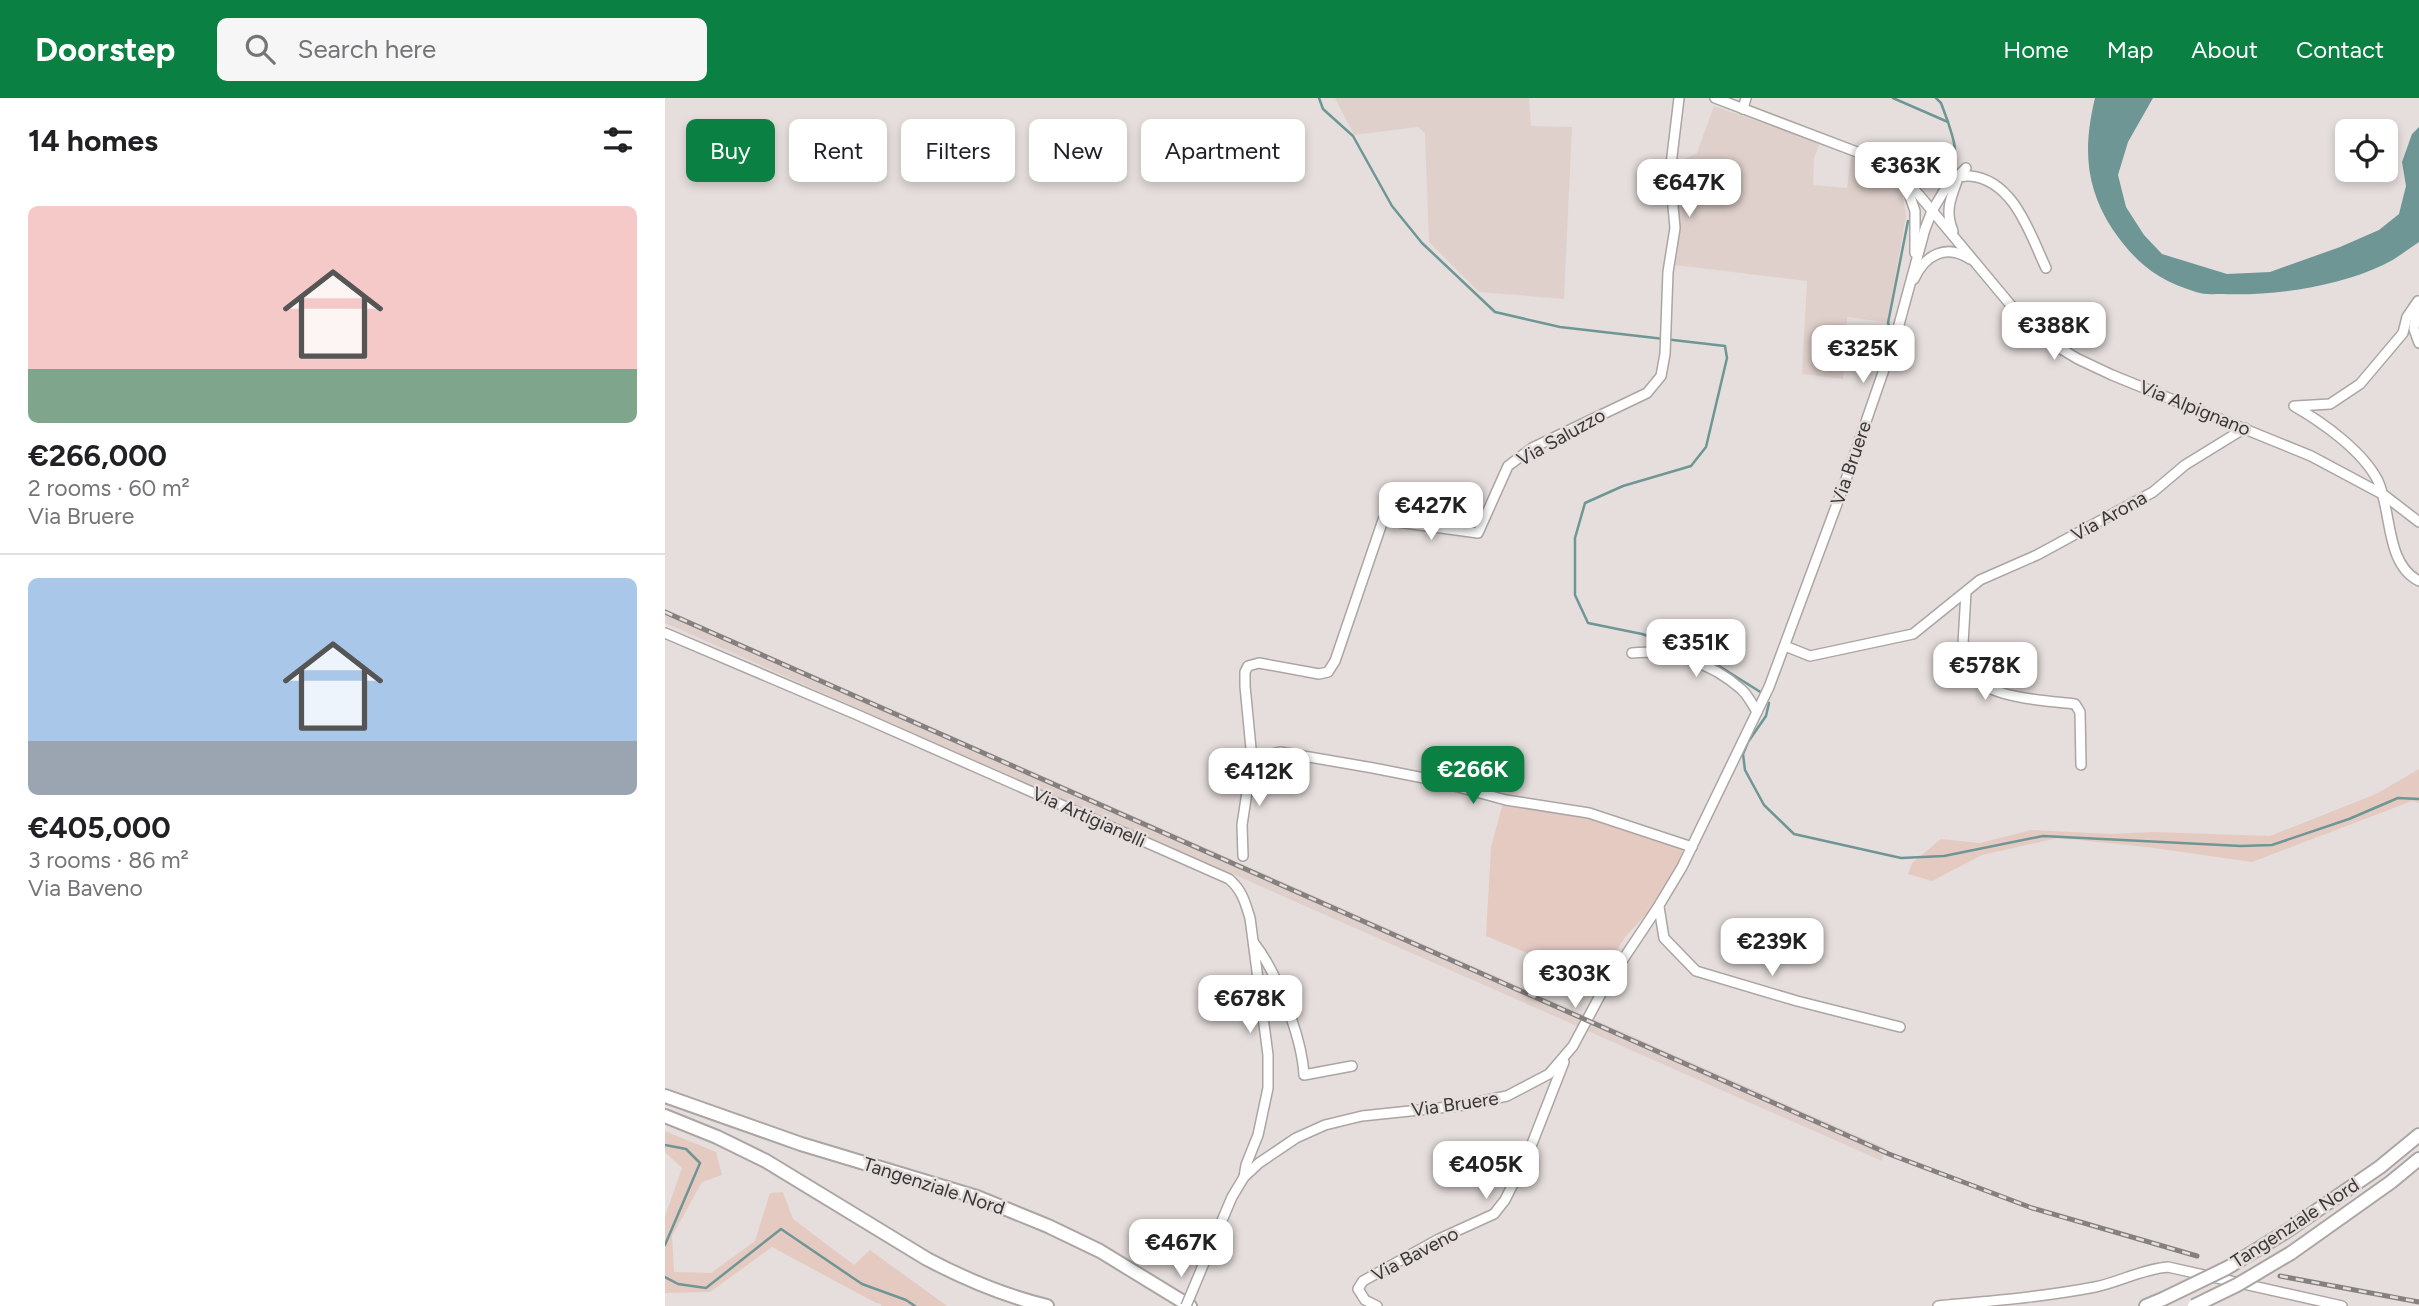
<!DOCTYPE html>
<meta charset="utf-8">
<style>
:root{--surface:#fff;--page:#f6f6f6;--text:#202124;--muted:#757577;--line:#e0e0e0;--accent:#0b8043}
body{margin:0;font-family:Figtree,sans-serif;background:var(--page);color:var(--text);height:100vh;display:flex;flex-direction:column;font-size:26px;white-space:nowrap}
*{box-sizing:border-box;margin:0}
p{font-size:23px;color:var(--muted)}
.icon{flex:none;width:38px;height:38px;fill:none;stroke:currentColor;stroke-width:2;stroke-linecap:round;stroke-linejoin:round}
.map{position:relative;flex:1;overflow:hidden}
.sheet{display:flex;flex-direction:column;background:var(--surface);width:665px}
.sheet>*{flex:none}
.top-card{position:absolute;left:21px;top:21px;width:665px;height:63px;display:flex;gap:14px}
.tools{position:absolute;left:1670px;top:21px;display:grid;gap:14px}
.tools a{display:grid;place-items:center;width:63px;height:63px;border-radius:10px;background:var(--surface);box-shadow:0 4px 10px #0003;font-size:35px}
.price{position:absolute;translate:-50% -60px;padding:0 16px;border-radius:14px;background:#fff;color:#222;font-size:23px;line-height:46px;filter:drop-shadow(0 2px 4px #0008)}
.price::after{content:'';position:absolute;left:50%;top:42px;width:21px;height:16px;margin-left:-10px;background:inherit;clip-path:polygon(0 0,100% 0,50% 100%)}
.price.active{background:var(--accent);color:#fff}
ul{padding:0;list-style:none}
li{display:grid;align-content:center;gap:14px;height:371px;padding:0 28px}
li+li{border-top:2px solid var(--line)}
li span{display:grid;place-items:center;height:217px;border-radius:10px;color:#555}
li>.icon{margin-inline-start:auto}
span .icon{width:126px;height:126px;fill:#fffc;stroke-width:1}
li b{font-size:30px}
h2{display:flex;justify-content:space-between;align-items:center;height:84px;padding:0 28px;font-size:30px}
.tag{padding:0 24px;border-radius:10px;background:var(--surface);box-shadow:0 4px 10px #0003;font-size:24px;line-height:63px}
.tag.active{background:var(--accent);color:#fff}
header{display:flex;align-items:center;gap:42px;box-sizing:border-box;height:98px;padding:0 35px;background:var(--accent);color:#fff}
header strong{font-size:33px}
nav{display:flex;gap:38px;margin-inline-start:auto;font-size:24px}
.search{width:490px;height:63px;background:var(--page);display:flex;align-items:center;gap:18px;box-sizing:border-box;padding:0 24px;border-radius:10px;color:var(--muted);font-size:26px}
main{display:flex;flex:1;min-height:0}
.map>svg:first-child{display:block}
</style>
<header>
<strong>Doorstep</strong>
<div class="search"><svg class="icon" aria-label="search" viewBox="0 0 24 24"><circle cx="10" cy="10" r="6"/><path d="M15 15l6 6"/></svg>Search here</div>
<nav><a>Home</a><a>Map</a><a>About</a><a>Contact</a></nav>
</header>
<main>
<section class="sheet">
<h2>14 homes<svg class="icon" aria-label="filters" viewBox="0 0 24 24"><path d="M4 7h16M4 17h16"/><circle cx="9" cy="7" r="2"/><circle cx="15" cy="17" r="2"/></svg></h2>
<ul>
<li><span style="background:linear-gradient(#f6c9c9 75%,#7fa58c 0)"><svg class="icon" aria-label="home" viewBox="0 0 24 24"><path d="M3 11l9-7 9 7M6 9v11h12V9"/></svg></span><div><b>€266,000</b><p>2 rooms · 60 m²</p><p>Via Bruere</p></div></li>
<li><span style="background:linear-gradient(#a9c7e8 75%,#9aa5b1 0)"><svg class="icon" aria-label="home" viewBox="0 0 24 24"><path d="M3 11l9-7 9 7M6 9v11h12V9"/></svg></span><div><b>€405,000</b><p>3 rooms · 86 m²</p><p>Via Baveno</p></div></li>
</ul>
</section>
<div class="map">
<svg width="1754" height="1208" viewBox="0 0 1754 1208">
<rect width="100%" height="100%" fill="#e5dedc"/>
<!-- built -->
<g fill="#dfd0cb">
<polygon points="670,0 864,0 866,28 907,29 899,201 814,194 764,144 760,35 753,29 689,37"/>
<polygon points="1049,8 1155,45 1149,60 1148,87 1182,90 1186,57 1236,87 1241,118 1222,224 1182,219 1178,281 1137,276 1142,183 1010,167 1015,128 1010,66 1032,55"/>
<polygon points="0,511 1220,1050 1217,1063 0,525"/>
</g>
<!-- green -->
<g fill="#e5cac2">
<polygon points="1754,671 1754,705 1747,703 1587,764 1482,749 1393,740 1317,757 1267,783 1243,776 1247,765 1276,741 1315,745 1366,732 1445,736 1488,734 1605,738 1711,696"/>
<polygon points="838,705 926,719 1018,747 1014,781 960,839 933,884 821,838 826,749"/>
<polygon points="0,1033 51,1054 57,1077 37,1084 7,1138 9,1174 46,1175 90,1143 105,1095 118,1094 128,1121 189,1167 205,1152 282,1208 216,1208 217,1206 211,1205 107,1149 45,1194 0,1195 0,1118 17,1070 0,1054"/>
</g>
<!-- water -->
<path fill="#6e9695" d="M1430,0H1488L1463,44L1453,77L1461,109L1479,137L1497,156L1562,176L1605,174L1675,149L1714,132L1734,116L1741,88L1737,64L1747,36L1754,29V144C1742,152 1731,161 1718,167C1672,189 1608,198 1557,196C1549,196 1539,197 1531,194C1492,182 1471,165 1448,132C1420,89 1418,50 1430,0Z"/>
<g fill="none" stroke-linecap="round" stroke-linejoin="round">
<!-- stream -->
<g stroke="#6e9695" stroke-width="2.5">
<polyline points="654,0 658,11 688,38 727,108 757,145 830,214 895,229 1060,248 1062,260 1041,349 1026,368 958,388 920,405 910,440 910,497 923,525 977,536 1035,556 1097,595"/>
<path d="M1228,0L1283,24C1293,55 1297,67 1261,77"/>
<polyline points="1271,0 1276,5 1283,24"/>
<polyline points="1226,233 1223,225 1243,123"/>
<polyline points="1104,605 1101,618 1083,644 1078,656 1080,672 1099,707 1129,736 1236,760 1279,758 1378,738 1576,748 1607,747 1684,721 1733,700 1754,701"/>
<polyline points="0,1047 21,1051 35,1065 0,1147"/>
<polyline points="0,1179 13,1186 41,1190 116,1131 197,1186 241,1202 250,1208"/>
</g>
<!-- minor casing -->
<g stroke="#aba5a3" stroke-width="12">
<g id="minor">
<polyline points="1050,0 1192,54 1237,78 1254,97 1344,205 1376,239 1413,261 1447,277 1646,358 1719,397 1754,424"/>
<polyline points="1078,11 1081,0"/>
<path d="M1231,71C1245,75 1259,82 1273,82C1284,82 1295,77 1305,78C1349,82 1365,136 1381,170"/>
<polyline points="1241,87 1250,113 1250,155"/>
<path d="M1288,133C1280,114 1285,102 1292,83"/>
<path d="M1249,181C1260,157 1281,145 1305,161"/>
<polyline points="1752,206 1749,231 1754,245"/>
<path d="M1629,308C1657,324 1698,353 1713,383C1727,413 1720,466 1754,483"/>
<polyline points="1631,308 1665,306 1695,286 1738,235 1742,219 1753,203"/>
<path d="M1301,494L1297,563C1310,601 1376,602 1410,606L1415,614L1416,667"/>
<path d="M0,535L195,618L564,781C577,792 580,804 585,820L603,957V990L593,1037L581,1067L579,1079"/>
<polyline points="1120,548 1145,558 1248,536 1315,482 1372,457 1488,394 1520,367 1580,330"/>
<path d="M967,555C1005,551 1047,565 1076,591C1083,597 1087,606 1092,614"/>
<polyline points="587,661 615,654 708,670 764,681 841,702 924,715 1027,749"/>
<polyline points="578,758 577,727 587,661 580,588 580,574 583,568 594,565 654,576 663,574 670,563 718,422 813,435 843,368 867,350 982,295 996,278 1000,256 1003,174 1010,130 1005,75 1014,0"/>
<polyline points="994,809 999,840 1031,873 1132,903 1235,929"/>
<path d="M589,845C612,874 637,940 639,977L687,968"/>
<polyline points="539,1165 567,1099 579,1079 594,1065 631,1040 660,1027 697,1018 793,1008 842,998 884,976 908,948 939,890 993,809 1017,769 1104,589 1179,387 1232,234 1260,131 1267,113 1279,93 1301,70"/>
<polyline points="712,1208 700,1202 693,1191 698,1183 774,1141 829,1116 840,1102 863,1056 899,964"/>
<path d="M1273,1208C1326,1203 1378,1199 1430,1189C1455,1184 1477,1171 1503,1169L1677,1208"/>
</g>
</g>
<!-- highway casing -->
<g stroke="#aba5a3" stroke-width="16">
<g id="highway">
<polyline points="0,998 136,1046 312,1099 383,1128 435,1153 525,1208"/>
<path d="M0,1018L52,1039L101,1063L262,1161C300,1181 340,1198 382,1208"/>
<polyline points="1622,1133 1715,1069 1754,1037"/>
<polyline points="1626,1155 1726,1084 1754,1061"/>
<polyline points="1481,1208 1498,1201"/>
</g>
</g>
<!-- minor -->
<use href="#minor" stroke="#fff" stroke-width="9"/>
<!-- highway -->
<use href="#highway" stroke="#fff" stroke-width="12"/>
<!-- rail casing -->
<g stroke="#84807f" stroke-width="5">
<g id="rail">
<polyline points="0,514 1224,1056 1367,1110 1532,1158"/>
<polyline points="1615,1178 1754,1204"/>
</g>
</g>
<!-- rail -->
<use href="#rail" stroke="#e5dedc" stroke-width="2.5" stroke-dasharray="8" stroke-linecap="butt"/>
<!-- minor-bridge casing -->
<g stroke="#aba5a3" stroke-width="12" stroke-linecap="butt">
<polyline id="minor-bridge" points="521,1208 539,1165"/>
</g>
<!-- highway-bridge casing -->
<g stroke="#aba5a3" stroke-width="16" stroke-linecap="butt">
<g id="highway-bridge">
<polyline points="1498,1201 1562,1170 1622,1133"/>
<polyline points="1529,1208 1572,1187 1626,1155"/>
</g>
</g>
<!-- minor-bridge -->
<use href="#minor-bridge" stroke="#fff" stroke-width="9"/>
<!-- highway-bridge -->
<use href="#highway-bridge" stroke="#fff" stroke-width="12"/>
</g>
<g text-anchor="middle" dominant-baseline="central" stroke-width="5" stroke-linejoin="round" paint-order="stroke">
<!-- street labels -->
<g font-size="19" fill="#393736" stroke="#e5dedc">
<text transform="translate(1530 310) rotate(22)">Via Alpignano</text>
<text transform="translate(896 339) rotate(-29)">Via Saluzzo</text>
<text transform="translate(1186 365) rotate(-71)">Via Bruere</text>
<text transform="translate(1444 418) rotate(-29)">Via Arona</text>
<text transform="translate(424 719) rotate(24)">Via Artigianelli</text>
<text transform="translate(790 1006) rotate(-8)">Via Bruere</text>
<text transform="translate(269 1088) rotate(18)">Tangenziale Nord</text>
<text transform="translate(1630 1125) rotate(-33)">Tangenziale Nord</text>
<text transform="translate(750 1156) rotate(-28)">Via Baveno</text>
</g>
</g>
</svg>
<div class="tools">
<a><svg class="icon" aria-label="locate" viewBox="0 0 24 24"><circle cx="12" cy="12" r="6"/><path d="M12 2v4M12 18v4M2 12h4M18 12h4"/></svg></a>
</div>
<b class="price" style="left:1241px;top:104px">€363K</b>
<b class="price" style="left:1024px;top:121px">€647K</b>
<b class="price" style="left:1389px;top:264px">€388K</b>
<b class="price" style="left:1198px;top:287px">€325K</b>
<b class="price" style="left:766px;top:444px">€427K</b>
<b class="price" style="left:1031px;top:581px">€351K</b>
<b class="price" style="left:1320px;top:604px">€578K</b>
<b class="price active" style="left:808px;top:708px">€266K</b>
<b class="price" style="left:594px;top:710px">€412K</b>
<b class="price" style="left:1107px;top:880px">€239K</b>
<b class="price" style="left:910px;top:912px">€303K</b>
<b class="price" style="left:585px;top:937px">€678K</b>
<b class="price" style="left:821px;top:1103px">€405K</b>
<b class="price" style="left:516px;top:1181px">€467K</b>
<div class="top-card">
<a class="tag active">Buy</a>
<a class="tag">Rent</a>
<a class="tag">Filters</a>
<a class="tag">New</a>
<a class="tag">Apartment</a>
</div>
</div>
</main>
